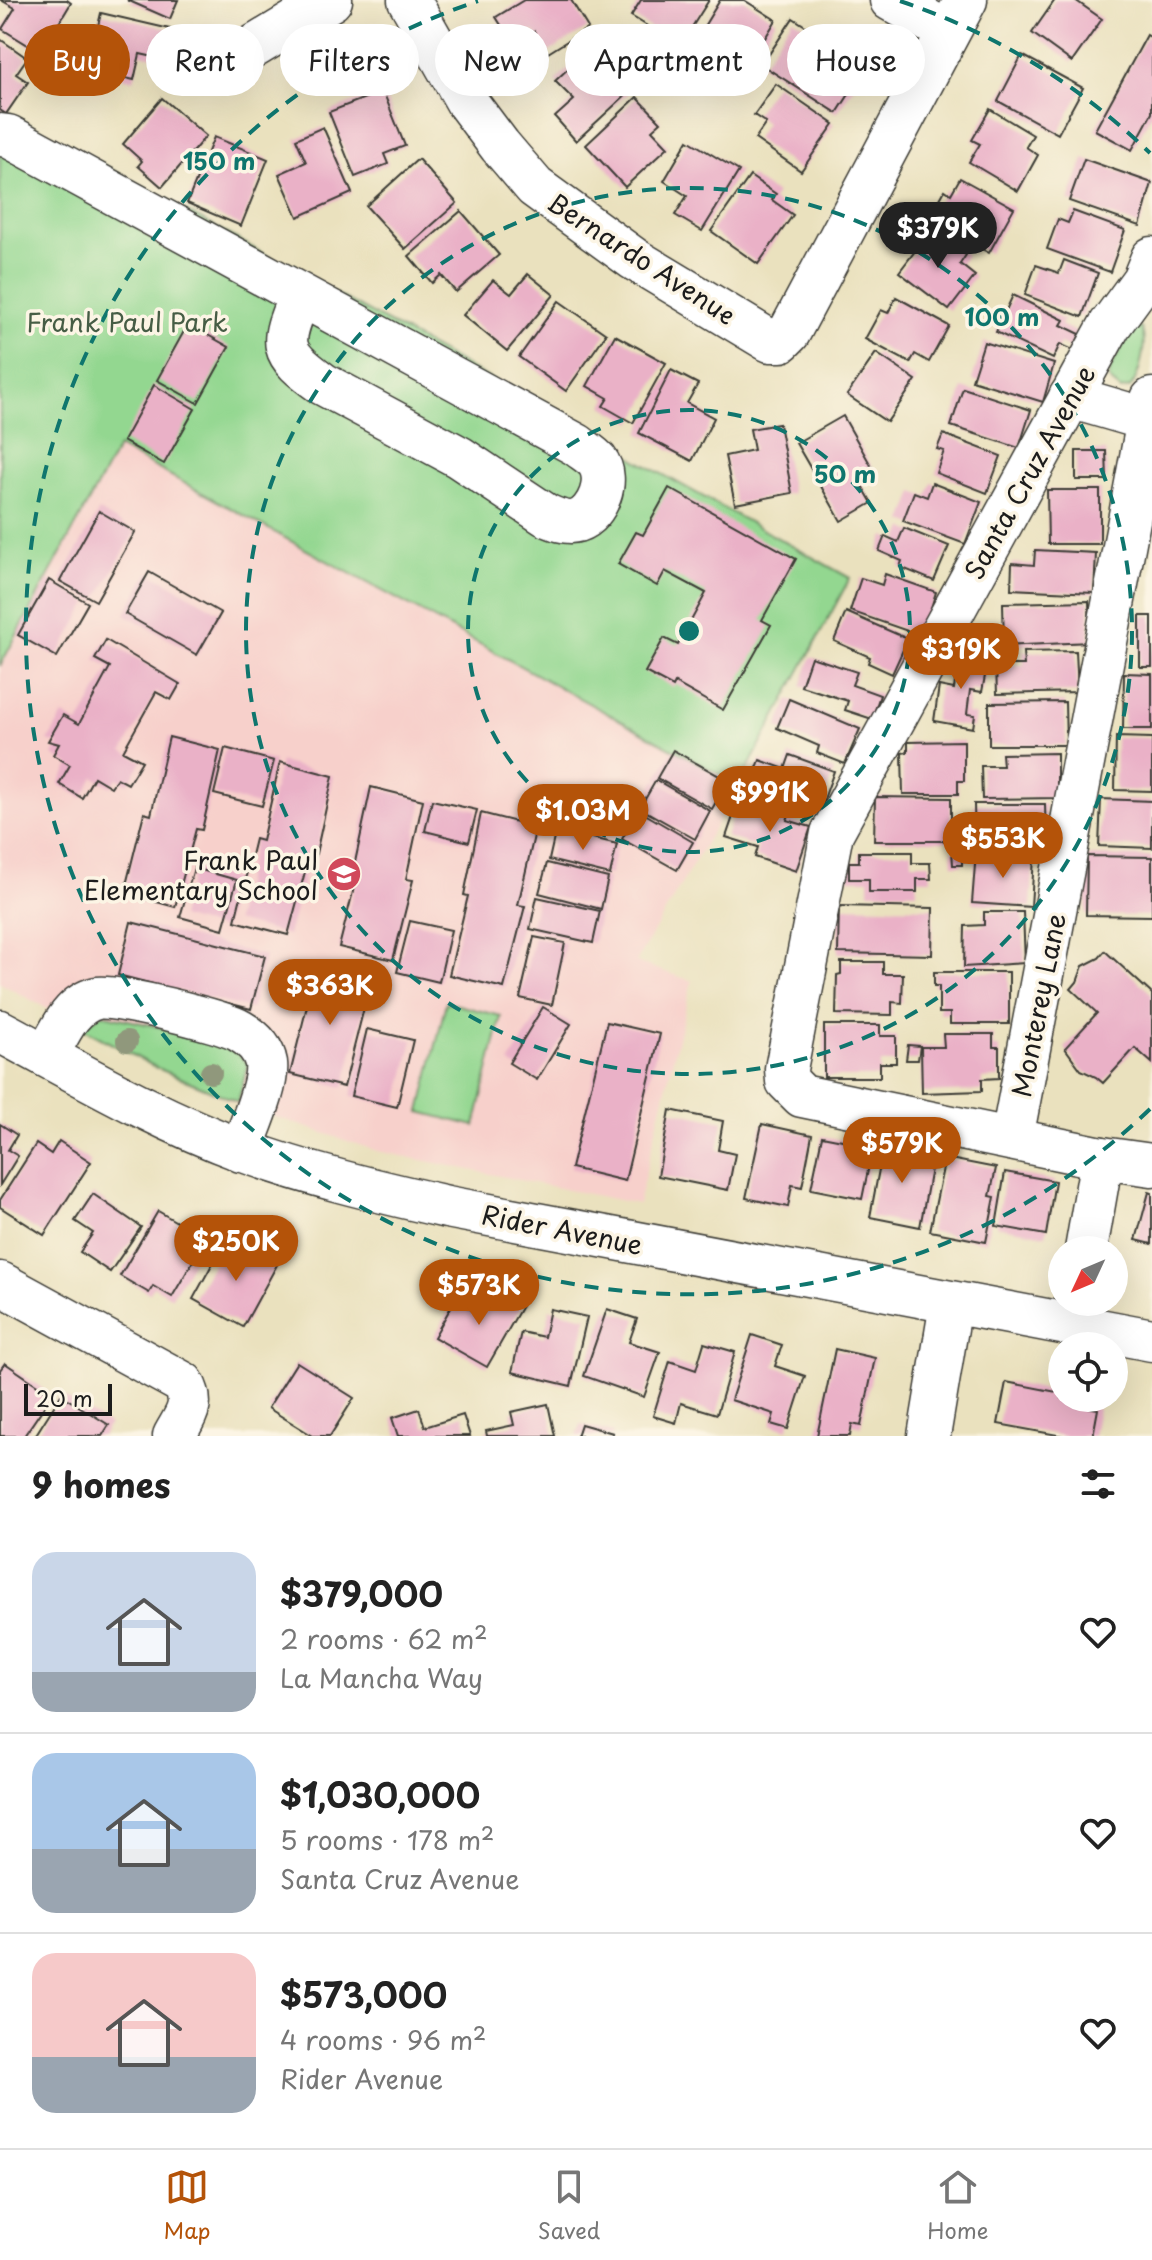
<!DOCTYPE html>
<meta charset="utf-8">
<style>
:root{--surface:#fff;--page:#f6f6f6;--text:#222;--muted:#767676;--line:#e0e0e0;--accent:#b45309}
body{margin:0;font-family:"Playpen Sans",sans-serif;background:var(--page);color:var(--text);height:100vh;display:flex;flex-direction:column;font-size:30px;white-space:nowrap}
*{box-sizing:border-box;margin:0}
p{font-size:26px;color:var(--muted)}
.icon{flex:none;width:44px;height:44px;fill:none;stroke:currentColor;stroke-width:2;stroke-linecap:round;stroke-linejoin:round}
.map{position:relative;height:1436px;overflow:hidden}
.drawer{display:flex;flex-direction:column;background:var(--surface);flex:1}
.drawer>*{flex:none}
.top-card{position:absolute;left:24px;top:24px;width:1104px;height:72px;display:flex;gap:16px}
.needle{width:52px;rotate:226deg}
.tools{position:absolute;left:1048px;top:1236px;display:grid;gap:16px}
.tools a{display:grid;place-items:center;width:80px;height:80px;border-radius:50%;background:var(--surface);box-shadow:0 8px 32px #0002;font-size:40px}
.scale{position:absolute;left:24px;bottom:20px;width:88px;box-sizing:border-box;padding-left:8px;border:4px solid #1c1c1c;border-top:0;font-size:22px;line-height:28px;white-space:nowrap;color:#1c1c1c;-webkit-text-stroke:6px #fcf5e5;paint-order:stroke}
.price{position:absolute;translate:-50% -68px;padding:0 18px;border-radius:28px;background:var(--accent);color:#fff;font-size:26px;line-height:52px;filter:drop-shadow(0 2px 4px #0008)}
.price::after{content:'';position:absolute;left:50%;top:48px;width:24px;height:18px;margin-left:-12px;background:inherit;clip-path:polygon(0 0,100% 0,50% 100%)}
.price.current{background:#222;color:#fff}
ul{padding:0;list-style:none}
li{display:flex;align-items:center;gap:24px;height:200px;padding:0 32px}
li+li{border-top:2px solid var(--line)}
li span{display:grid;place-items:center;flex:none;width:224px;height:160px;border-radius:24px;color:#555}
li>.icon{margin-inline-start:auto}
span .icon{width:96px;height:96px;fill:#fffc;stroke-width:1}
li b{font-size:34px}
h2{display:flex;justify-content:space-between;align-items:center;height:96px;padding:0 32px;font-size:34px}
.tag{padding:0 28px;border-radius:36px;background:var(--surface);box-shadow:0 8px 32px #0002;font-size:28px;line-height:72px}
.tag.current{background:var(--accent);color:#fff}
.tab-bar{display:flex;justify-content:space-around;align-items:center;height:112px;border-top:2px solid var(--line);background:var(--surface);font-size:22px;color:var(--muted)}
.tab-bar a{display:grid;justify-items:center;gap:4px}
.tab-bar .current{color:var(--accent)}
.map>svg:first-child{display:block}
</style>
<div class="map">
<svg width="1152" height="1436" viewBox="0 0 1152 1436">
<rect width="100%" height="100%" fill="#fcf5e5"/>
<filter id="ink" filterUnits="userSpaceOnUse"><feTurbulence type="fractalNoise" baseFrequency=".0125" numOctaves="2"/><feDisplacementMap in="SourceGraphic" scale="16" xChannelSelector="R" yChannelSelector="G"/><feConvolveMatrix kernelMatrix="1 2 1 2 8 2 1 2 1" color-interpolation-filters="sRGB"/></filter>
<filter id="wash" filterUnits="userSpaceOnUse"><feTurbulence type="fractalNoise" baseFrequency=".006" numOctaves="4" result="noise"/><feDisplacementMap in="SourceGraphic" scale="32" xChannelSelector="R" yChannelSelector="G"/><feGaussianBlur stdDeviation="1.8" result="paint"/><feColorMatrix in="noise" values="0 0 0 0 0 0 0 0 0 0 0 0 0 0 0 0 0 1.4 0 .05"/><feComposite in="paint" operator="in"/></filter>
<g filter="url(#wash)">
<rect width="100%" height="100%" fill="#eae1be"/>
<!-- built -->
<polygon fill="#f7d0cb" points="118,447 739,785 636,962 692,981 638,1204 377,1151 237,1104 156,1068 0,983 0,666"/>
<!-- green -->
<g fill="#93d790" stroke="#587a56" stroke-width="2">
<polygon points="0,108 850,578 739,785 118,447 0,666"/>
<path d="M1137,327L1141,328C1148,341 1140,376 1130,388L1121,390L1109,380L1110,369L1131,330Z"/>
<polygon points="446,1002 501,1016 475,1126 420,1112"/>
<polygon points="102,1014 226,1042 248,1064 238,1102 157,1068 82,1028"/>
</g>
<g id="blocks">
<!-- building -->
<g fill="#eab1c7">
<polygon points="1,0 67,0 71,3 41,53 2,29 15,8"/>
<polygon points="127,0 178,0 170,19"/>
<polygon points="524,0 571,0 588,28 548,53 534,31 513,44 496,17"/>
<polygon points="641,0 709,0 680,46 631,16"/>
<polygon points="720,0 744,0 776,20 739,81 689,51"/>
<polygon points="1055,0 1075,0 1102,19 1072,62 1032,33"/>
<polygon points="101,13 170,29 163,59 140,54 134,80 88,69"/>
<polygon points="793,18 844,51 832,70 855,85 837,113 762,65"/>
<polygon points="1147,35 1152,38 1152,113 1132,150 1095,130"/>
<polygon points="0,39 27,58 16,74 28,82 6,114 0,110"/>
<polygon points="590,48 630,91 576,141 555,117 574,100 555,81"/>
<polygon points="1022,55 1083,88 1058,134 998,101"/>
<polygon points="776,84 834,124 801,171 755,139 766,123 754,115"/>
<polygon points="383,91 405,146 384,154 388,164 355,177 329,112"/>
<polygon points="637,97 661,122 652,130 668,147 625,187 586,145"/>
<polygon points="162,98 206,136 162,187 138,166 142,161 123,144"/>
<polygon points="990,109 1033,135 1026,147 1038,155 1018,191 969,162 980,144 972,140"/>
<polygon points="323,127 352,193 298,217 279,174 306,162 296,139"/>
<polygon points="214,137 268,159 241,226 187,203"/>
<polygon points="688,140 739,171 702,231 675,215 687,196 664,181"/>
<polygon points="418,159 457,203 405,249 366,206"/>
<polygon points="1084,159 1152,183 1140,226 1069,201"/>
<polygon points="750,176 776,194 772,200 793,215 758,264 711,231"/>
<polygon points="960,178 1014,208 989,253 929,219 945,190 951,194"/>
<polygon points="461,211 499,255 456,292 441,275 432,283 409,256"/>
<polygon points="1073,211 1125,230 1110,272 1047,249 1058,219 1068,223"/>
<polygon points="932,229 966,255 960,264 975,276 949,310 899,272"/>
<polygon points="1064,260 1098,273 1082,317 1025,295 1036,265 1059,273"/>
<polygon points="528,274 554,295 507,351 463,315 493,280 511,294"/>
<polygon points="1013,295 1064,320 1061,325 1080,334 1073,350 1060,344 1053,359 996,332"/>
<polygon points="896,297 949,326 929,362 915,354 910,363 865,339 881,310 888,313"/>
<polygon points="559,301 606,334 566,391 519,357"/>
<polygon points="188,324 229,347 198,403 157,380"/>
<polygon points="615,335 666,363 633,423 603,406 608,398 587,386"/>
<polygon points="984,342 1054,364 1043,402 972,380"/>
<polygon points="876,353 916,380 887,422 847,395"/>
<polygon points="671,370 698,384 687,403 714,418 692,461 639,433"/>
<polygon points="154,385 195,409 164,464 123,441"/>
<polygon points="963,388 1031,410 1019,448 951,426"/>
<polygon points="843,416 873,469 857,477 872,503 841,521 796,443"/>
<polygon points="779,424 792,493 735,504 725,456 754,450 750,429"/>
<polygon points="943,434 1001,456 987,493 936,473 944,451 937,449"/>
<polygon points="1076,451 1106,451 1107,480 1076,480"/>
<polygon points="932,483 981,502 965,544 903,521 914,492 927,497"/>
<polygon points="669,488 796,559 762,620 771,625 723,710 675,683 673,687 645,672 664,638 678,645 706,593 665,571 657,586 618,564 636,532 643,535"/>
<polygon points="1047,490 1100,490 1100,544 1048,544"/>
<polygon points="99,511 135,532 96,601 60,581"/>
<polygon points="904,528 949,546 934,581 900,567 902,561 879,551 885,536 898,542"/>
<polygon points="1035,550 1096,553 1094,593 1011,589 1012,563 1034,565"/>
<polygon points="149,572 221,613 197,655 125,614"/>
<polygon points="885,574 936,592 922,636 850,611 861,578 882,585"/>
<polygon points="49,580 88,603 57,657 18,635"/>
<polygon points="1089,601 1090,642 1004,646 1003,603"/>
<polygon points="846,612 908,639 892,674 868,663 870,657 834,641"/>
<rect x="1140" y="616" width="12" height="51"/>
<polygon points="106,640 180,684 171,700 156,692 123,751 142,761 128,784 117,778 111,787 94,777 82,798 59,784 70,765 53,755 59,744 48,741 63,715 79,724 110,667 95,659"/>
<polygon points="960,646 976,649 974,663 987,665 982,692 970,690 967,714 975,715 973,728 934,721 939,686 954,689"/>
<polygon points="1076,651 1078,692 997,694 996,665 1024,665 1023,652"/>
<polygon points="811,657 857,672 852,685 880,695 872,719 845,710 848,701 801,686"/>
<polygon points="1124,673 1152,674 1152,729 1123,729"/>
<polygon points="789,699 860,729 845,764 817,753 819,746 777,728"/>
<polygon points="1065,702 1066,745 989,745 989,703"/>
<polygon points="169,737 220,750 202,830 196,829 175,907 124,893 144,813 151,815"/>
<polygon points="1116,737 1152,738 1152,791 1115,790"/>
<polygon points="964,741 964,781 958,781 958,794 903,794 902,753 908,752 908,742"/>
<polygon points="225,748 274,761 262,806 214,794"/>
<polygon points="673,750 728,781 712,809 657,778"/>
<polygon points="1057,753 1057,798 982,799 981,766 1003,766 1002,754"/>
<polygon points="790,755 834,771 820,810 751,784 760,760 785,769"/>
<polygon points="280,762 333,776 315,858 309,857 288,935 235,921 255,839 262,841"/>
<polygon points="656,780 710,811 695,839 640,808"/>
<polygon points="371,787 423,800 406,879 413,880 393,960 339,947 359,868 354,867"/>
<polygon points="875,797 951,798 951,841 874,841"/>
<polygon points="760,799 791,810 787,820 811,827 796,871 755,857 758,847 726,837 737,805 756,812"/>
<polygon points="1101,799 1152,801 1152,848 1099,846"/>
<polygon points="432,800 477,810 469,842 425,831"/>
<polygon points="974,804 1045,804 1046,844 975,844"/>
<polygon points="638,810 693,842 677,870 622,839"/>
<polygon points="481,813 536,827 518,905 525,906 504,988 449,975 468,896 464,895"/>
<polygon points="556,829 617,844 610,875 549,860"/>
<polygon points="952,850 966,850 966,861 962,861 962,865 953,865"/>
<polygon points="859,852 912,852 912,863 930,863 931,879 917,879 917,892 869,892 869,879 849,879 849,862 859,862"/>
<polygon points="976,852 1034,857 1031,907 972,903"/>
<polygon points="1087,856 1152,857 1152,916 1086,915"/>
<polygon points="547,863 608,878 601,909 539,893"/>
<polygon points="194,868 237,880 223,929 180,917"/>
<polygon points="537,897 600,911 593,943 530,929"/>
<polygon points="839,906 933,908 932,955 838,953"/>
<polygon points="984,912 1023,912 1025,963 964,967 965,926 984,925"/>
<polygon points="410,921 451,930 439,982 397,972"/>
<polygon points="131,922 265,956 251,1009 118,975"/>
<polygon points="534,937 565,943 552,1005 520,998"/>
<polygon points="1105,951 1152,994 1152,1063 1135,1048 1103,1083 1096,1077 1081,1070 1065,1048 1097,1013 1071,989 1077,982 1083,966 1099,958"/>
<polygon points="841,962 883,962 883,974 903,974 902,1003 892,1002 892,1015 836,1014 837,975 841,974"/>
<polygon points="317,966 371,980 344,1087 290,1074"/>
<polygon points="934,972 1009,972 1009,1024 950,1024 950,1013 939,1013 939,986 934,986"/>
<polygon points="543,1007 571,1024 537,1080 509,1063"/>
<polygon points="607,1022 660,1034 625,1181 571,1168"/>
<polygon points="824,1025 880,1025 880,1036 896,1036 896,1063 880,1063 880,1077 824,1077"/>
<polygon points="367,1029 413,1040 397,1107 351,1096"/>
<polygon points="943,1034 993,1034 993,1047 999,1047 999,1078 982,1079 982,1091 922,1093 921,1047 944,1047"/>
<polygon points="908,1045 920,1046 918,1060 906,1060"/>
<polygon points="670,1110 723,1121 718,1150 735,1154 728,1190 658,1176"/>
<polygon points="0,1124 17,1135 8,1150 18,1156 0,1185"/>
<polygon points="762,1124 812,1135 802,1187 792,1185 788,1207 746,1198"/>
<polygon points="822,1136 873,1146 862,1199 811,1189"/>
<polygon points="59,1141 91,1162 44,1235 0,1207 0,1200 36,1144 51,1154"/>
<polygon points="884,1143 934,1153 920,1227 870,1217"/>
<polygon points="945,1158 996,1168 990,1196 995,1197 986,1242 930,1231"/>
<polygon points="1005,1172 1055,1181 1046,1235 996,1226"/>
<polygon points="1149,1192 1152,1193 1152,1244 1136,1240"/>
<polygon points="93,1194 141,1227 110,1272 80,1252 93,1233 75,1221"/>
<polygon points="158,1211 206,1239 172,1297 153,1286 149,1293 120,1276"/>
<polygon points="224,1243 239,1252 243,1244 278,1263 243,1327 193,1299"/>
<polygon points="490,1288 522,1306 487,1367 434,1337 455,1300 477,1313"/>
<polygon points="550,1309 587,1317 571,1386 512,1372 521,1332 544,1337"/>
<polygon points="607,1309 637,1319 629,1342 660,1352 644,1397 584,1376"/>
<polygon points="752,1335 782,1345 775,1366 805,1376 788,1429 771,1424 774,1414 731,1400"/>
<polygon points="704,1343 735,1352 717,1414 681,1403 676,1423 653,1416 670,1361 696,1370"/>
<polygon points="835,1349 875,1358 861,1426 852,1424 850,1436 817,1436"/>
<polygon points="297,1362 354,1398 330,1436 313,1436 268,1408"/>
<polygon points="5,1363 52,1395 24,1436 0,1436 0,1370"/>
<polygon points="1006,1382 1062,1393 1062,1398 1073,1398 1072,1404 1098,1409 1093,1436 1063,1436 998,1424"/>
<polygon points="61,1395 109,1425 102,1436 35,1436"/>
<polygon points="548,1404 555,1436 487,1436 486,1431 514,1425 511,1412"/>
<polygon points="419,1409 425,1427 463,1415 470,1436 398,1436 392,1418"/>
<polygon points="581,1424 613,1433 612,1436 577,1436"/>
</g>
</g>
</g>
<g filter="url(#ink)">
<use href="#blocks" fill-opacity="0" stroke="#3b3a34" stroke-width="2"/>
<g fill="none" stroke-linecap="round" stroke-linejoin="round">
<!-- minor casing -->
<g stroke="#3b3a34" stroke-width="45">
<g id="minor">
<polyline points="409,0 467,102 500,146 535,187 634,259 770,341 781,341 789,333 966,0"/>
<polyline points="891,0 948,32"/>
<polyline points="245,52 331,0"/>
<path d="M0,135L8,136L577,445C583,450 592,455 597,461C611,479 598,514 577,521C567,524 555,519 546,515L459,457L323,384C277,351 280,345 300,295"/>
<polyline points="1152,258 1143,280 1110,325 832,833 786,1069 787,1081 802,1096 1102,1158 1152,1165"/>
<polyline points="1070,397 1149,420"/>
<path d="M0,1031C79,1073 157,1119 241,1150C308,1175 377,1191 447,1207L1152,1340"/>
<path d="M47,1056C59,1034 70,1004 97,998C114,994 223,1021 240,1031C252,1038 263,1047 266,1063C269,1085 249,1128 241,1151"/>
<polyline points="1012,1138 1152,399"/>
<polyline points="1086,1250 1102,1158"/>
<path d="M0,1283L183,1383C196,1405 185,1416 174,1436"/>
<polyline points="929,1436 951,1304"/>
</g>
</g>
<!-- minor -->
<use href="#minor" stroke="#fff" stroke-width="42"/>
</g>
<!-- trees -->
<g fill="#90987b">
<circle cx="127" cy="1041" r="11"/>
<circle cx="211" cy="1073" r="11"/>
</g>
</g>
<!-- distance rings -->
<g fill="none" stroke="#0f766e" stroke-width="4" stroke-dasharray="14 10">
<circle cx="689" cy="631" r="221"/>
<circle cx="689" cy="631" r="443"/>
<path d="M1150 1109A664 664 0 1 1 478 1M900 1A664 664 0 0 1 1150 153"/>
</g>
<!-- icons -->
<defs>
<g id="school-disc" transform="scale(1.8)"><circle r="9.5" fill="#d1495b" stroke="#fcf5e5"/><path d="M0-5L7-2L0 1L-7-2ZM-4 1L0 2.5L4 1V4Q0 6-4 4Z" fill="#fff"/></g>
</defs>
<g fill-rule="evenodd">
<use href="#school-disc" x="344" y="874"/>
</g>
<g text-anchor="middle" dominant-baseline="central" stroke-width="7" stroke-linejoin="round" paint-order="stroke">
<!-- street labels -->
<g font-size="26" fill="#1c1c1c" stroke="#fcf5e5">
<text transform="translate(642 258) rotate(33)">Bernardo Avenue</text>
<text transform="translate(1029 472) rotate(-61)">Santa Cruz Avenue</text>
<text transform="translate(1038 1005) rotate(-79)">Monterey Lane</text>
<text transform="translate(562 1229) rotate(11)">Rider Avenue</text>
</g>
<!-- park labels -->
<g font-size="26" fill="#465d45" stroke="#fcf5e5">
<text x="127" y="321">Frank Paul Park</text>
</g>
<!-- poi labels -->
<g font-size="26" fill="#1c1c1c" stroke="#fcf5e5" text-anchor="end">
<text x="318" y="859">Frank Paul<tspan x="318" dy="30">Elementary School</tspan></text>
</g>
</g>
<circle cx="689" cy="631" r="12" fill="#0f766e" stroke="#fcf5e5" stroke-width="4"/>
<g font-size="24" text-anchor="middle" font-weight="bold" fill="#0f766e" stroke="#fcf5e5" stroke-width="7" stroke-linejoin="round" paint-order="stroke">
<text x="219" y="170">150 m</text>
<text x="1002" y="326">100 m</text>
<text x="845" y="483">50 m</text>
</g>
</svg>
<div class="tools">
<a><svg class="needle" viewBox="-14 -14 28 28"><path d="M0-13l5 13h-10z" fill="#e53935"/><path d="M0 13l5-13h-10z" fill="#767676"/></svg></a>
<a><svg class="icon" aria-label="locate" viewBox="0 0 24 24"><circle cx="12" cy="12" r="6"/><path d="M12 2v4M12 18v4M2 12h4M18 12h4"/></svg></a>
</div>
<div class="scale">20 m</div>
<b class="price current" style="left:938px;top:270px">$379K</b>
<b class="price" style="left:961px;top:691px">$319K</b>
<b class="price" style="left:770px;top:834px">$991K</b>
<b class="price" style="left:583px;top:852px">$1.03M</b>
<b class="price" style="left:1003px;top:880px">$553K</b>
<b class="price" style="left:330px;top:1027px">$363K</b>
<b class="price" style="left:902px;top:1185px">$579K</b>
<b class="price" style="left:236px;top:1283px">$250K</b>
<b class="price" style="left:479px;top:1327px">$573K</b>
<div class="top-card">
<a class="tag current">Buy</a>
<a class="tag">Rent</a>
<a class="tag">Filters</a>
<a class="tag">New</a>
<a class="tag">Apartment</a>
<a class="tag">House</a>
</div>
</div>
<section class="drawer">
<h2>9 homes<svg class="icon" aria-label="filters" viewBox="0 0 24 24"><path d="M4 7h16M4 17h16"/><circle cx="9" cy="7" r="2"/><circle cx="15" cy="17" r="2"/></svg></h2>
<ul>
<li><span style="background:linear-gradient(#c9d6e8 75%,#9aa5b1 0)"><svg class="icon" aria-label="home" viewBox="0 0 24 24"><path d="M3 11l9-7 9 7M6 9v11h12V9"/></svg></span><div><b>$379,000</b><p>2 rooms · 62 m²</p><p>La Mancha Way</p></div><svg class="icon" aria-label="heart" viewBox="0 0 24 24"><path d="M12 20l-8-8c-3-5 5-10 8-4 3-6 11-1 8 4z"/></svg></li>
<li><span style="background:linear-gradient(#a9c7e8 60%,#9aa5b1 0)"><svg class="icon" aria-label="home" viewBox="0 0 24 24"><path d="M3 11l9-7 9 7M6 9v11h12V9"/></svg></span><div><b>$1,030,000</b><p>5 rooms · 178 m²</p><p>Santa Cruz Avenue</p></div><svg class="icon" aria-label="heart" viewBox="0 0 24 24"><path d="M12 20l-8-8c-3-5 5-10 8-4 3-6 11-1 8 4z"/></svg></li>
<li><span style="background:linear-gradient(#f6c9c9 65%,#9aa5b1 0)"><svg class="icon" aria-label="home" viewBox="0 0 24 24"><path d="M3 11l9-7 9 7M6 9v11h12V9"/></svg></span><div><b>$573,000</b><p>4 rooms · 96 m²</p><p>Rider Avenue</p></div><svg class="icon" aria-label="heart" viewBox="0 0 24 24"><path d="M12 20l-8-8c-3-5 5-10 8-4 3-6 11-1 8 4z"/></svg></li>
</ul>
</section>
<nav class="tab-bar">
<a class="current"><svg class="icon" aria-label="map" viewBox="0 0 24 24"><path d="M3 6l6-2 6 2 6-2v14l-6 2-6-2-6 2zM9 4v14M15 6v14"/></svg>Map</a>
<a><svg class="icon" aria-label="saved" viewBox="0 0 24 24"><path d="M7 4h10v16l-5-4-5 4z"/></svg>Saved</a>
<a><svg class="icon" aria-label="home" viewBox="0 0 24 24"><path d="M3 11l9-7 9 7M6 9v11h12V9"/></svg>Home</a>
</nav>
